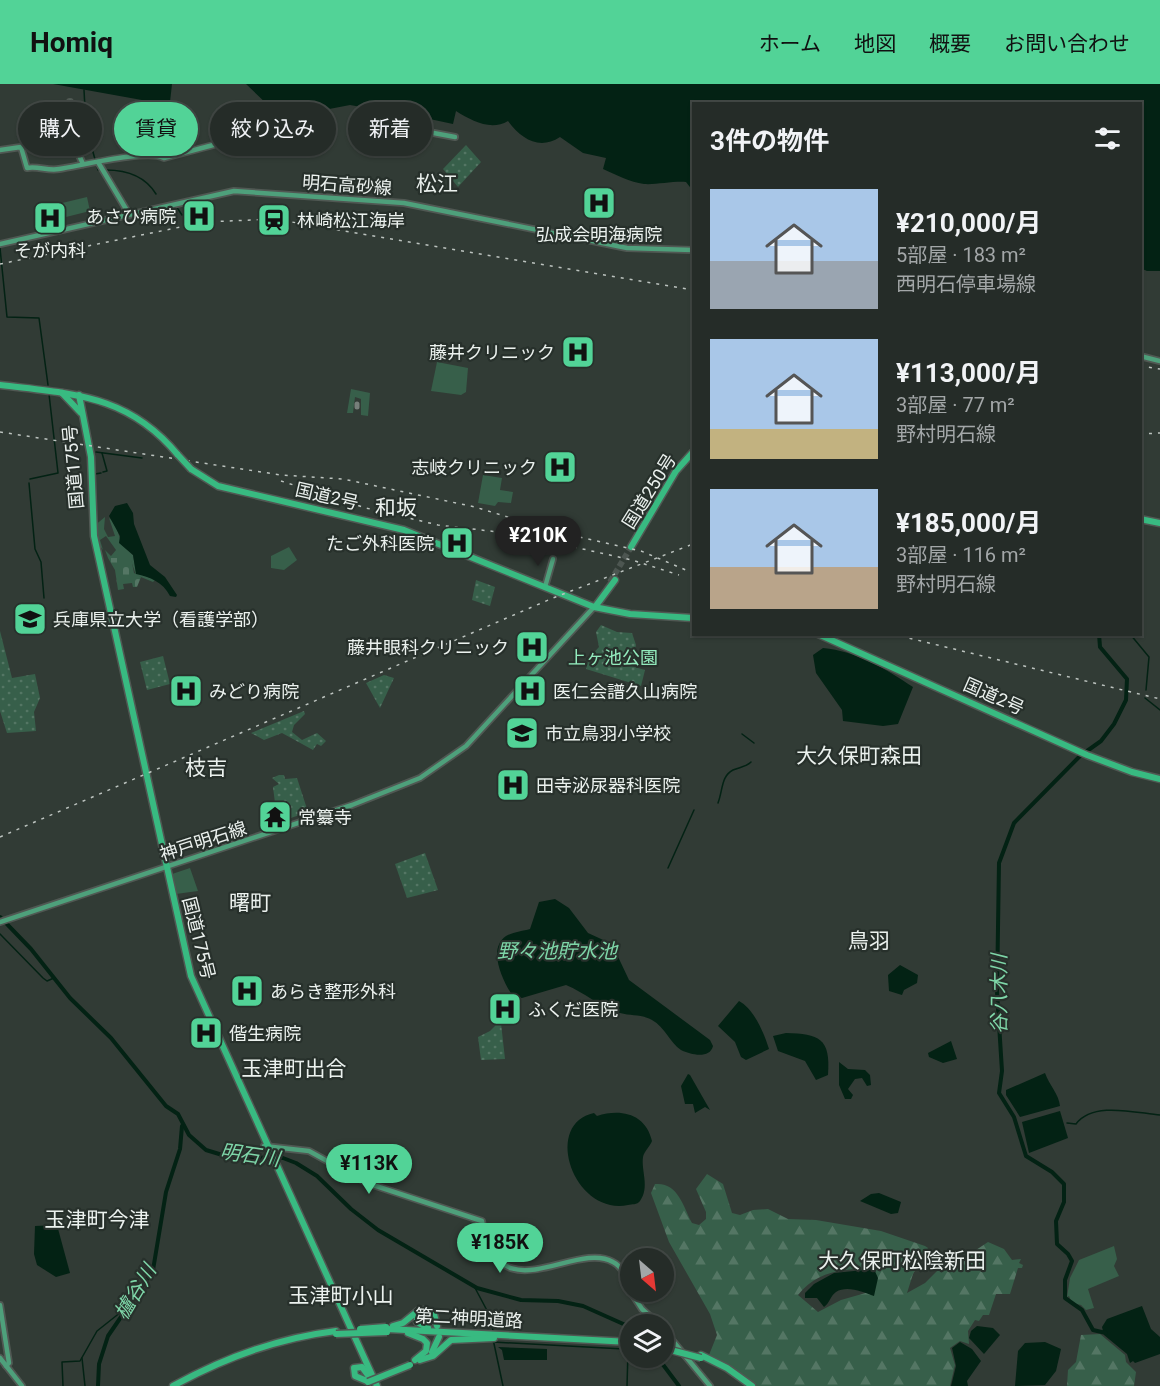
<!DOCTYPE html>
<html lang="ja">
<meta charset="utf-8">
<style>
:root{--surface:#252c28;--page:#2d3430;--text:#f1f3f6;--muted:#a3a7a8;--line:#424845;--accent:#52d397}
body{margin:0;font-family:Roboto,"Noto Sans JP",sans-serif;background:var(--page);color:var(--text);height:100vh;display:flex;flex-direction:column;font-size:22px;white-space:nowrap}
*{box-sizing:border-box;margin:0}
p{font-size:20px;color:var(--muted)}
.icon{flex:none;width:33px;height:33px;fill:none;stroke:currentColor;stroke-width:2;stroke-linecap:round;stroke-linejoin:round}
.map{position:relative;flex:1;overflow:hidden}
.details{position:absolute;left:692px;top:18px;width:450px;height:534px;display:flex;flex-direction:column;background:var(--surface);border-radius:0px;box-shadow:0 2px 4px #0004,0 0 0 2px var(--line)}
.details>*{flex:none}
.hud{position:absolute;left:18px;top:18px;width:570px;height:54px;display:flex;gap:12px}
.needle{width:39px;rotate:152deg}
.buttons{position:absolute;left:620px;top:1164px;display:grid;gap:12px}
.buttons a{display:grid;place-items:center;width:54px;height:54px;border-radius:50%;background:var(--surface);box-shadow:0 2px 4px #0004,0 0 0 2px var(--line);font-size:30px}
.price{position:absolute;translate:-50% -51px;padding:0 14px;border-radius:21px;background:var(--accent);color:#111;font-size:20px;line-height:39px;filter:drop-shadow(0 2px 3px #0008)}
.price::after{content:'';position:absolute;left:50%;top:36px;width:18px;height:14px;margin-left:-9px;background:inherit;clip-path:polygon(0 0,100% 0,50% 100%)}
.price.on{background:#222;color:#fff}
ul{padding:0;list-style:none}
li{display:flex;align-items:center;gap:18px;height:150px;padding:0 18px}
li span{display:grid;place-items:center;flex:none;width:168px;height:120px;border-radius:0px;color:#555}
li>.icon{margin-inline-start:auto}
span .icon{width:72px;height:72px;fill:#fffc;stroke-width:1}
li b{font-size:26px}
h2{display:flex;justify-content:space-between;align-items:center;height:72px;padding:0 18px;font-size:26px}
.tag{padding:0 21px;border-radius:27px;background:var(--surface);box-shadow:0 2px 4px #0004,0 0 0 2px var(--line);font-size:21px;line-height:54px}
.tag.on{background:var(--accent);color:#111}
header{display:flex;align-items:center;gap:36px;box-sizing:border-box;height:84px;padding:0 30px;background:var(--accent);color:#111}
header strong{font-size:28px}
nav{display:flex;gap:33px;margin-inline-start:auto;font-size:21px}
.map>svg:first-child{display:block}
</style>
<header>
<strong>Homiq</strong>
<nav><a>ホーム</a><a>地図</a><a>概要</a><a>お問い合わせ</a></nav>
</header>
<div class="map">
<svg width="1160" height="1302" viewBox="0 0 1160 1302">
<defs>
<pattern id="forest-firs" width="22" height="20" patternUnits="userSpaceOnUse" patternTransform="scale(1.5)"><rect width="22" height="20" fill="#375f4a"/><path d="M5 1l3.5 6h-7zM16 11l3.5 6h-7z" fill="#547664"/></pattern>
<pattern id="cemetery-stones" width="16" height="16" patternUnits="userSpaceOnUse" patternTransform="scale(1.5)"><rect width="16" height="16" fill="#375f4a"/><path d="M2 7V4a2 2 0 0 1 4 0v3zM10 15v-3a2 2 0 0 1 4 0v3z" fill="#547664"/></pattern>
<pattern id="park-dots" width="8" height="8" patternUnits="userSpaceOnUse" patternTransform="scale(1.5)"><rect width="8" height="8" fill="#375f4a"/><path d="M2 2h.1M6 6h.1" fill="none" stroke="#547664" stroke-width="1.8" stroke-linecap="round"/></pattern>
</defs>
<rect width="100%" height="100%" fill="#313b35"/>
<!-- green -->
<g fill="#375f4a">
<polygon points="87,113 90,127 62,134 62,119"/>
<polygon points="437,278 468,284 466,308 461,311 431,307"/>
<polygon points="351,305 370,309 368,332 361,331 361,315 355,313 353,329 347,329"/>
<polygon points="483,391 502,394 500,406 513,408 511,419 498,418 495,422 478,419"/>
<polygon points="105,433 104,445 108,453 115,452 109,434 115,439 122,461 133,471 136,488 155,496 153,498 136,491 130,474 108,474 105,466 111,472 116,466 106,452 100,456 103,466 97,458 94,442"/>
<polygon points="289,463 297,476 284,486 271,484 271,472"/>
<polygon points="190,784 198,807 176,810 172,790"/>
<polygon points="1114,1162 1117,1175 1114,1182 1119,1192 1088,1205 1094,1224 1086,1226 1081,1221 1072,1219 1069,1212 1067,1213 1070,1194 1079,1176"/>
</g>
<!-- forest -->
<g fill="url(#forest-firs)" fill-rule="evenodd">
<path d="M707,1090L723,1100L732,1129L740,1131L753,1126L768,1125L788,1135L816,1136L881,1147L925,1162L928,1164L913,1190L907,1209L925,1199L943,1181L964,1174L988,1158L1004,1165L1012,1176L1021,1175L1019,1179L1023,1181L1022,1184H1018L1010,1210H996L989,1231H983L979,1237L975,1236L968,1247L969,1260L960,1257L950,1264L955,1281L950,1302H756L738,1287L709,1271L717,1251L710,1230L669,1158L651,1109L655,1100C678,1098 683,1122 692,1139L699,1141L706,1135V1128L696,1105ZM857,1185L868,1193L869,1208L841,1216L818,1228L798,1211C813,1192 833,1186 857,1185Z"/>
<polygon points="1100,1250 1125,1271 1126,1278 1136,1288 1134,1302 1067,1302 1068,1286 1076,1278 1081,1251"/>
</g>
<!-- cemetery -->
<polygon fill="url(#cemetery-stones)" points="108,474 131,474 134,489 141,493 137,503 133,503 132,499 123,500 124,505 118,506 115,486"/>
<!-- park -->
<g fill="url(#park-dots)">
<polygon points="466,61 481,78 458,103 443,85"/>
<polygon points="476,496 495,503 490,522 472,516"/>
<polygon points="601,541 617,548 632,549 636,561 631,582 645,586 641,602 586,585 589,574 599,563 596,548"/>
<polygon points="0,547 12,594 35,590 40,614 34,628 36,647 7,649 0,627"/>
<polygon points="163,572 170,600 147,606 140,578"/>
<polygon points="384,591 394,594 380,624 366,599"/>
<polygon points="304,627 305,630 294,641 292,648 302,656 317,649 326,657 321,662 317,660 313,666 282,649 264,656 251,649"/>
<polygon points="279,691 284,691 285,695 297,694 308,728 288,735 282,720 275,719 273,703 279,700 272,694"/>
<polygon points="425,769 438,806 407,814 395,780"/>
<polygon points="498,939 501,939 505,975 481,976 478,953 490,947"/>
</g>
<!-- water -->
<g fill="#032214">
<polygon points="53,0 172,0 170,18 164,20"/>
<path d="M246,0H1160V187H1147L1140,184V20H693V107L686,98C673,97 655,101 644,100C630,98 616,91 603,85L606,74L583,69L560,53C540,66 522,56 508,37C491,47 472,37 456,27L453,40L425,34L421,38L402,35V25H373L350,21L324,26L298,20L275,24L270,23Z"/>
<path d="M127,419L133,429L134,440L150,481L165,493L177,511L176,513L170,512C163,498 150,493 136,490L133,471L119,459L120,452L109,432L115,422Z"/>
<path d="M823,564C856,567 886,585 913,603L898,640L883,642L843,637L842,626L816,589L813,571Z"/>
<path d="M555,815L569,824L588,849L612,860L629,896L710,956L713,962C710,975 691,971 681,966C670,959 665,943 652,936C641,930 631,932 620,929C601,924 584,908 566,901L522,914L512,911C503,897 487,865 506,852C513,848 523,847 530,845L539,818Z"/>
<polygon points="900,881 918,891 917,899 904,906 902,911 889,907 888,891"/>
<path d="M739,917C754,925 764,949 769,965L746,976L741,973L735,958L718,942Z"/>
<path d="M786,949C819,950 831,954 828,991L816,996L805,977L778,967L773,952Z"/>
<polygon points="951,957 957,975 943,979 929,973 928,969"/>
<polygon points="839,978 848,985 865,986 870,991 871,1001 867,1002 862,994 855,995 848,1005 853,1011 851,1015 845,1015 839,1001"/>
<path d="M1045,989C1049,1001 1059,1010 1060,1022L1020,1033L1006,1011V1006Z"/>
<polygon points="688,990 690,991 710,1026 705,1023 695,1029 693,1020 685,1020 681,1002"/>
<polygon points="1060,1027 1068,1054 1029,1069 1022,1038"/>
<path d="M594,1029L597,1032C621,1024 646,1030 652,1057C650,1062 644,1068 643,1073C641,1087 650,1103 640,1117C637,1121 632,1120 628,1121C574,1132 542,1040 594,1029Z"/>
<polygon points="879,1109 901,1118 898,1129 891,1130 860,1117 871,1110"/>
<polygon points="57,1141 70,1189 56,1193 37,1181 34,1170 35,1142"/>
<path d="M874,1185L878,1194L874,1212C863,1208 847,1201 836,1208C830,1212 830,1219 824,1223L817,1214H805V1209L814,1200L834,1189Z"/>
<polygon points="1142,1222 1151,1245 1160,1253 1160,1270 1135,1279 1133,1277 1130,1279 1127,1270 1104,1251 1102,1243 1107,1235"/>
<polygon points="977,1242 993,1244 1000,1251 984,1270 969,1254 971,1247"/>
<polygon points="960,1258 972,1265 981,1277 967,1297 968,1302 951,1302 956,1282 952,1264"/>
<polygon points="1045,1258 1061,1265 1056,1287 1045,1301 1015,1302 1018,1267 1025,1259"/>
<polygon points="498,1263 547,1265 547,1276 504,1276 502,1266"/>
</g>
<g fill="none" stroke-linecap="round" stroke-linejoin="round">
<!-- stream -->
<g stroke="#032214" stroke-width="1.5">
<polyline points="84,6 86,43 98,86 101,86"/>
<path d="M106,86C126,86 145,92 156,110"/>
<polyline points="169,122 178,125 182,131"/>
<polyline points="0,164 7,233 39,234 48,301"/>
<polyline points="96,368 142,374"/>
<polyline points="102,369 107,387 103,388"/>
<polyline points="95,390 101,389"/>
<polyline points="30,395 58,389 49,310"/>
<polyline points="29,399 35,465 41,478 44,514"/>
<polyline points="1130,550 1149,573 1146,606"/>
<polyline points="1145,614 1160,626"/>
<polyline points="742,650 754,659"/>
<path d="M718,719C723,706 721,692 733,686C740,683 746,683 751,678"/>
<polyline points="668,784 694,726"/>
<polyline points="0,850 43,894 47,897 54,894"/>
<path d="M1067,1039L1076,1040C1093,1017 1136,1029 1160,1031"/>
<polyline points="474,1202 491,1234 493,1247"/>
<polyline points="493,1255 503,1302"/>
<polyline points="493,1258 624,1265 628,1267 627,1302"/>
<polyline points="82,1274 85,1302"/>
<polyline points="63,1302 62,1278 80,1277 97,1247 126,1224"/>
</g>
<!-- river -->
<g stroke="#032214" stroke-width="4">
<polyline points="1099,550 1100,563 1127,595 1126,616 1114,640 1101,657 1080,672 1014,739 999,779 997,908 1002,987 999,1009 1014,1033 1026,1072 1052,1088 1064,1100 1064,1118 1056,1137 1057,1160 1068,1170 1072,1177 1065,1196 1065,1214 1082,1226 1093,1246 1106,1249"/>
<polyline points="0,833 31,865 70,914 111,954 166,1022 178,1030 189,1051 206,1066 229,1073 283,1074 296,1079 317,1092 351,1125 378,1146 477,1204 521,1216 558,1217 583,1222 630,1243"/>
<polyline points="658,1274 679,1302"/>
<polyline points="98,1302 99,1280 108,1252 153,1186 166,1108 180,1065 182,1042"/>
</g>
<!-- taxiway -->
<polyline stroke="#767f7a" stroke-width="5" points="357,323 357,320"/>
<!-- highway-tunnel -->
<polyline stroke="#4d5651" stroke-width="6" stroke-dasharray="6 3" stroke-linecap="butt" points="610,498 631,463"/>
<!-- major casing -->
<g stroke="#505853" stroke-width="8">
<g id="major">
<polyline points="70,18 71,54 83,80"/>
<polyline points="423,47 455,53"/>
<path d="M0,66L21,63L27,84C38,82 48,87 59,85C80,82 147,65 164,74L236,55L242,37"/>
<polyline points="98,78 129,130"/>
<polyline points="0,160 234,107 404,119 627,164 693,166"/>
<polyline points="1140,272 1160,277"/>
<polyline points="545,503 553,475"/>
<polyline points="0,838 352,721 420,694 466,662 594,523"/>
<path d="M264,1062L309,1067L367,1099L482,1137C497,1232 574,1156 613,1178C623,1183 626,1194 630,1204"/>
<polyline points="631,1208 642,1225 658,1240"/>
<polyline points="0,1221 9,1279 6,1282"/>
<polyline points="663,1245 710,1302"/>
<polyline points="0,1274 22,1302"/>
</g>
</g>
<!-- highway casing -->
<g stroke="#505853" stroke-width="9">
<g id="highway">
<path d="M0,301C72,310 128,310 178,371"/>
<polyline points="62,309 81,329"/>
<polyline points="79,311 91,373 94,452 191,892 377,1302"/>
<polyline points="191,385 218,402 404,446 594,523 630,530 693,534"/>
<polyline points="1140,435 1160,439"/>
<polyline points="631,463 676,387 693,368"/>
<polyline points="595,523 615,496"/>
<polyline points="818,550 1087,671 1132,688 1160,695"/>
<polyline points="393,1242 403,1239 419,1226"/>
<polyline points="428,1244 417,1238 417,1230 424,1226 434,1230 437,1242"/>
<polyline points="387,1245 630,1258"/>
<polyline points="408,1249 423,1255 427,1259 426,1267 415,1276"/>
<polyline points="432,1268 439,1253"/>
<polyline points="701,1271 727,1284 752,1302"/>
<polyline points="420,1276 433,1272 451,1256 494,1254"/>
<polyline points="367,1297 355,1292 354,1284 362,1283 370,1294"/>
<path d="M173,1302C224,1274 278,1254 336,1247"/>
</g>
</g>
<!-- major -->
<use href="#major" stroke="#4ea07b" stroke-width="4.5"/>
<!-- highway -->
<use href="#highway" stroke="#38ba81" stroke-width="6"/>
<!-- rail -->
<g stroke="#bcc3bf" stroke-width="1.5" stroke-dasharray="3 6" stroke-linecap="butt">
<polyline points="0,180 205,138 274,135 693,206"/>
<polyline points="1140,282 1160,285"/>
<polyline points="0,348 281,391 343,395 475,423 560,449"/>
<polyline points="1140,350 1160,349"/>
<polyline points="281,397 366,424 438,441 550,454"/>
<polyline points="562,449 641,467 693,489"/>
<polyline points="565,461 632,476 679,491"/>
<polyline points="892,550 1160,615"/>
<polyline points="0,753 553,514 693,460"/>
</g>
<!-- highway-bridge casing -->
<g stroke="#505853" stroke-width="9" stroke-linecap="butt">
<g id="highway-bridge">
<polyline points="178,371 191,385"/>
<polyline points="360,1245 386,1243"/>
<polyline points="336,1250 387,1248"/>
<polyline points="663,1264 701,1274"/>
<polyline points="368,1298 410,1281"/>
</g>
</g>
<!-- highway-bridge -->
<use href="#highway-bridge" stroke="#38ba81" stroke-width="6"/>
</g>
<!-- icons -->
<defs>
<g id="hospital-square" transform="scale(1.725)"><rect x="-9" y="-9" width="18" height="18" rx="4" fill="#52d397" stroke="#27302b"/><path d="M-5-5h3v3.5h4V-5h3V5h-3V1.5h-4V5h-3Z" fill="#111"/></g>
<g id="station-square" transform="scale(1.725)"><rect x="-9" y="-9" width="18" height="18" rx="4" fill="#52d397" stroke="#27302b"/><path d="M-3-6H3Q5-6 5-4V2Q5 4 3 4L4.5 6H3L1.5 4h-3L-3 6H-4.5L-3 4Q-5 4-5 2V-4Q-5-6-3-6ZM-3.5-4v3h7v-3ZM-3.5 1v1.5H-2V1ZM2 1v1.5H3.5V1Z" fill="#111"/></g>
<g id="university-square" transform="scale(1.725)"><rect x="-9" y="-9" width="18" height="18" rx="4" fill="#52d397" stroke="#27302b"/><path d="M0-5L7-2L0 1L-7-2ZM-4 1L0 2.5L4 1V4Q0 6-4 4Z" fill="#111"/></g>
<g id="school-square" transform="scale(1.725)"><rect x="-9" y="-9" width="18" height="18" rx="4" fill="#52d397" stroke="#27302b"/><path d="M0-5L7-2L0 1L-7-2ZM-4 1L0 2.5L4 1V4Q0 6-4 4Z" fill="#111"/></g>
<g id="temple-square" transform="scale(1.725)"><rect x="-9" y="-9" width="18" height="18" rx="4" fill="#52d397" stroke="#27302b"/><path d="M0-6L5-2H3V0L6.5 2.5H4V6H1.5V3h-3V6H-4V2.5H-6.5L-3 0V-2H-5Z" fill="#111"/></g>
</defs>
<g fill-rule="evenodd">
<use href="#hospital-square" x="599" y="119"/>
<use href="#hospital-square" x="199" y="132"/>
<use href="#hospital-square" x="50" y="134"/>
<use href="#station-square" x="274" y="136"/>
<use href="#hospital-square" x="578" y="268"/>
<use href="#hospital-square" x="560" y="383"/>
<use href="#hospital-square" x="457" y="459"/>
<use href="#university-square" x="30" y="535"/>
<use href="#hospital-square" x="532" y="563"/>
<use href="#hospital-square" x="186" y="607"/>
<use href="#hospital-square" x="530" y="607"/>
<use href="#school-square" x="522" y="649"/>
<use href="#hospital-square" x="513" y="701"/>
<use href="#temple-square" x="275" y="733"/>
<use href="#hospital-square" x="247" y="907"/>
<use href="#hospital-square" x="505" y="925"/>
<use href="#hospital-square" x="206" y="949"/>
</g>
<g text-anchor="middle" dominant-baseline="central" stroke-width="4.5" stroke-linejoin="round" paint-order="stroke">
<!-- street labels -->
<g font-size="18" fill="#ebf1ee" stroke="#27302b">
<text transform="translate(347 101) rotate(4)">明石高砂線</text>
<text transform="translate(73 383) rotate(-95)">国道175号</text>
<text transform="translate(649 407) rotate(-58)">国道250号</text>
<text transform="translate(327 412) rotate(13)">国道2号</text>
<text transform="translate(994 612) rotate(24)">国道2号</text>
<text transform="translate(203 757) rotate(-18)">神戸明石線</text>
<text transform="translate(199 854) rotate(76)">国道175号</text>
<text transform="translate(469 1234) rotate(3)">第二神明道路</text>
</g>
<!-- poi labels -->
<g font-size="18" fill="#ebf1ee" stroke="#27302b" text-anchor="start">
<text x="176" y="132" text-anchor="end">あさひ病院</text>
<text x="297" y="136">林崎松江海岸</text>
<text x="599" y="150" text-anchor="middle">弘成会明海病院</text>
<text x="50" y="166" text-anchor="middle">そが内科</text>
<text x="555" y="268" text-anchor="end">藤井クリニック</text>
<text x="537" y="383" text-anchor="end">志岐クリニック</text>
<text x="434" y="459" text-anchor="end">たご外科医院</text>
<text x="53" y="535">兵庫県立大学（看護学部）</text>
<text x="509" y="563" text-anchor="end">藤井眼科クリニック</text>
<text x="209" y="607">みどり病院</text>
<text x="553" y="607">医仁会譜久山病院</text>
<text x="545" y="649">市立鳥羽小学校</text>
<text x="536" y="701">田寺泌尿器科医院</text>
<text x="298" y="733">常纂寺</text>
<text x="270" y="907">あらき整形外科</text>
<text x="528" y="925">ふくだ医院</text>
<text x="229" y="949">偕生病院</text>
</g>
<!-- park labels -->
<g font-size="18" fill="#93ebbd" stroke="#27302b">
<text x="613" y="573">上ヶ池公園</text>
</g>
<!-- water labels -->
<g font-size="20" font-style="italic" fill="#7ed6a8" stroke="#27302b">
<text x="557" y="867">野々池貯水池</text>
<text transform="translate(999 910) rotate(-90)">谷八木川</text>
<text transform="translate(250 1071) rotate(8)">明石川</text>
<text transform="translate(135 1208) rotate(-59)">櫨谷川</text>
</g>
<!-- quarter labels -->
<g font-size="21" fill="#ebf1ee" stroke="#27302b">
<text x="437" y="100">松江</text>
<text x="396" y="424">和坂</text>
<text x="859" y="672">大久保町森田</text>
<text x="206" y="684">枝吉</text>
<text x="250" y="819">曙町</text>
<text x="869" y="857">鳥羽</text>
<text x="294" y="985">玉津町出合</text>
<text x="97" y="1136">玉津町今津</text>
<text x="902" y="1177">大久保町松陰新田</text>
<text x="341" y="1212">玉津町小山</text>
</g>
</g>
</svg>
<div class="buttons">
<a><svg class="needle" viewBox="-14 -14 28 28"><path d="M0-13l5 13h-10z" fill="#e53935"/><path d="M0 13l5-13h-10z" fill="#a3a7a8"/></svg></a>
<a><svg class="icon" aria-label="layers" viewBox="0 0 24 24"><path d="M12 4l9 5-9 5-9-5zM3 14l9 5 9-5"/></svg></a>
</div>
<b class="price on" style="left:538px;top:483px">¥210K</b>
<b class="price" style="left:369px;top:1111px">¥113K</b>
<b class="price" style="left:500px;top:1190px">¥185K</b>
<div class="hud">
<a class="tag">購入</a>
<a class="tag on">賃貸</a>
<a class="tag">絞り込み</a>
<a class="tag">新着</a>
</div>
<section class="details">
<h2>3件の物件<svg class="icon" aria-label="filters" viewBox="0 0 24 24"><path d="M4 7h16M4 17h16"/><circle cx="9" cy="7" r="2"/><circle cx="15" cy="17" r="2"/></svg></h2>
<ul>
<li><span style="background:linear-gradient(#a9c7e8 60%,#9aa5b1 0)"><svg class="icon" aria-label="home" viewBox="0 0 24 24"><path d="M3 11l9-7 9 7M6 9v11h12V9"/></svg></span><div><b>¥210,000/月</b><p>5部屋 · 183 m²</p><p>西明石停車場線</p></div></li>
<li><span style="background:linear-gradient(#a9c7e8 75%,#c2b280 0)"><svg class="icon" aria-label="home" viewBox="0 0 24 24"><path d="M3 11l9-7 9 7M6 9v11h12V9"/></svg></span><div><b>¥113,000/月</b><p>3部屋 · 77 m²</p><p>野村明石線</p></div></li>
<li><span style="background:linear-gradient(#a9c7e8 65%,#b9a48a 0)"><svg class="icon" aria-label="home" viewBox="0 0 24 24"><path d="M3 11l9-7 9 7M6 9v11h12V9"/></svg></span><div><b>¥185,000/月</b><p>3部屋 · 116 m²</p><p>野村明石線</p></div></li>
</ul>
</section>
</div>
